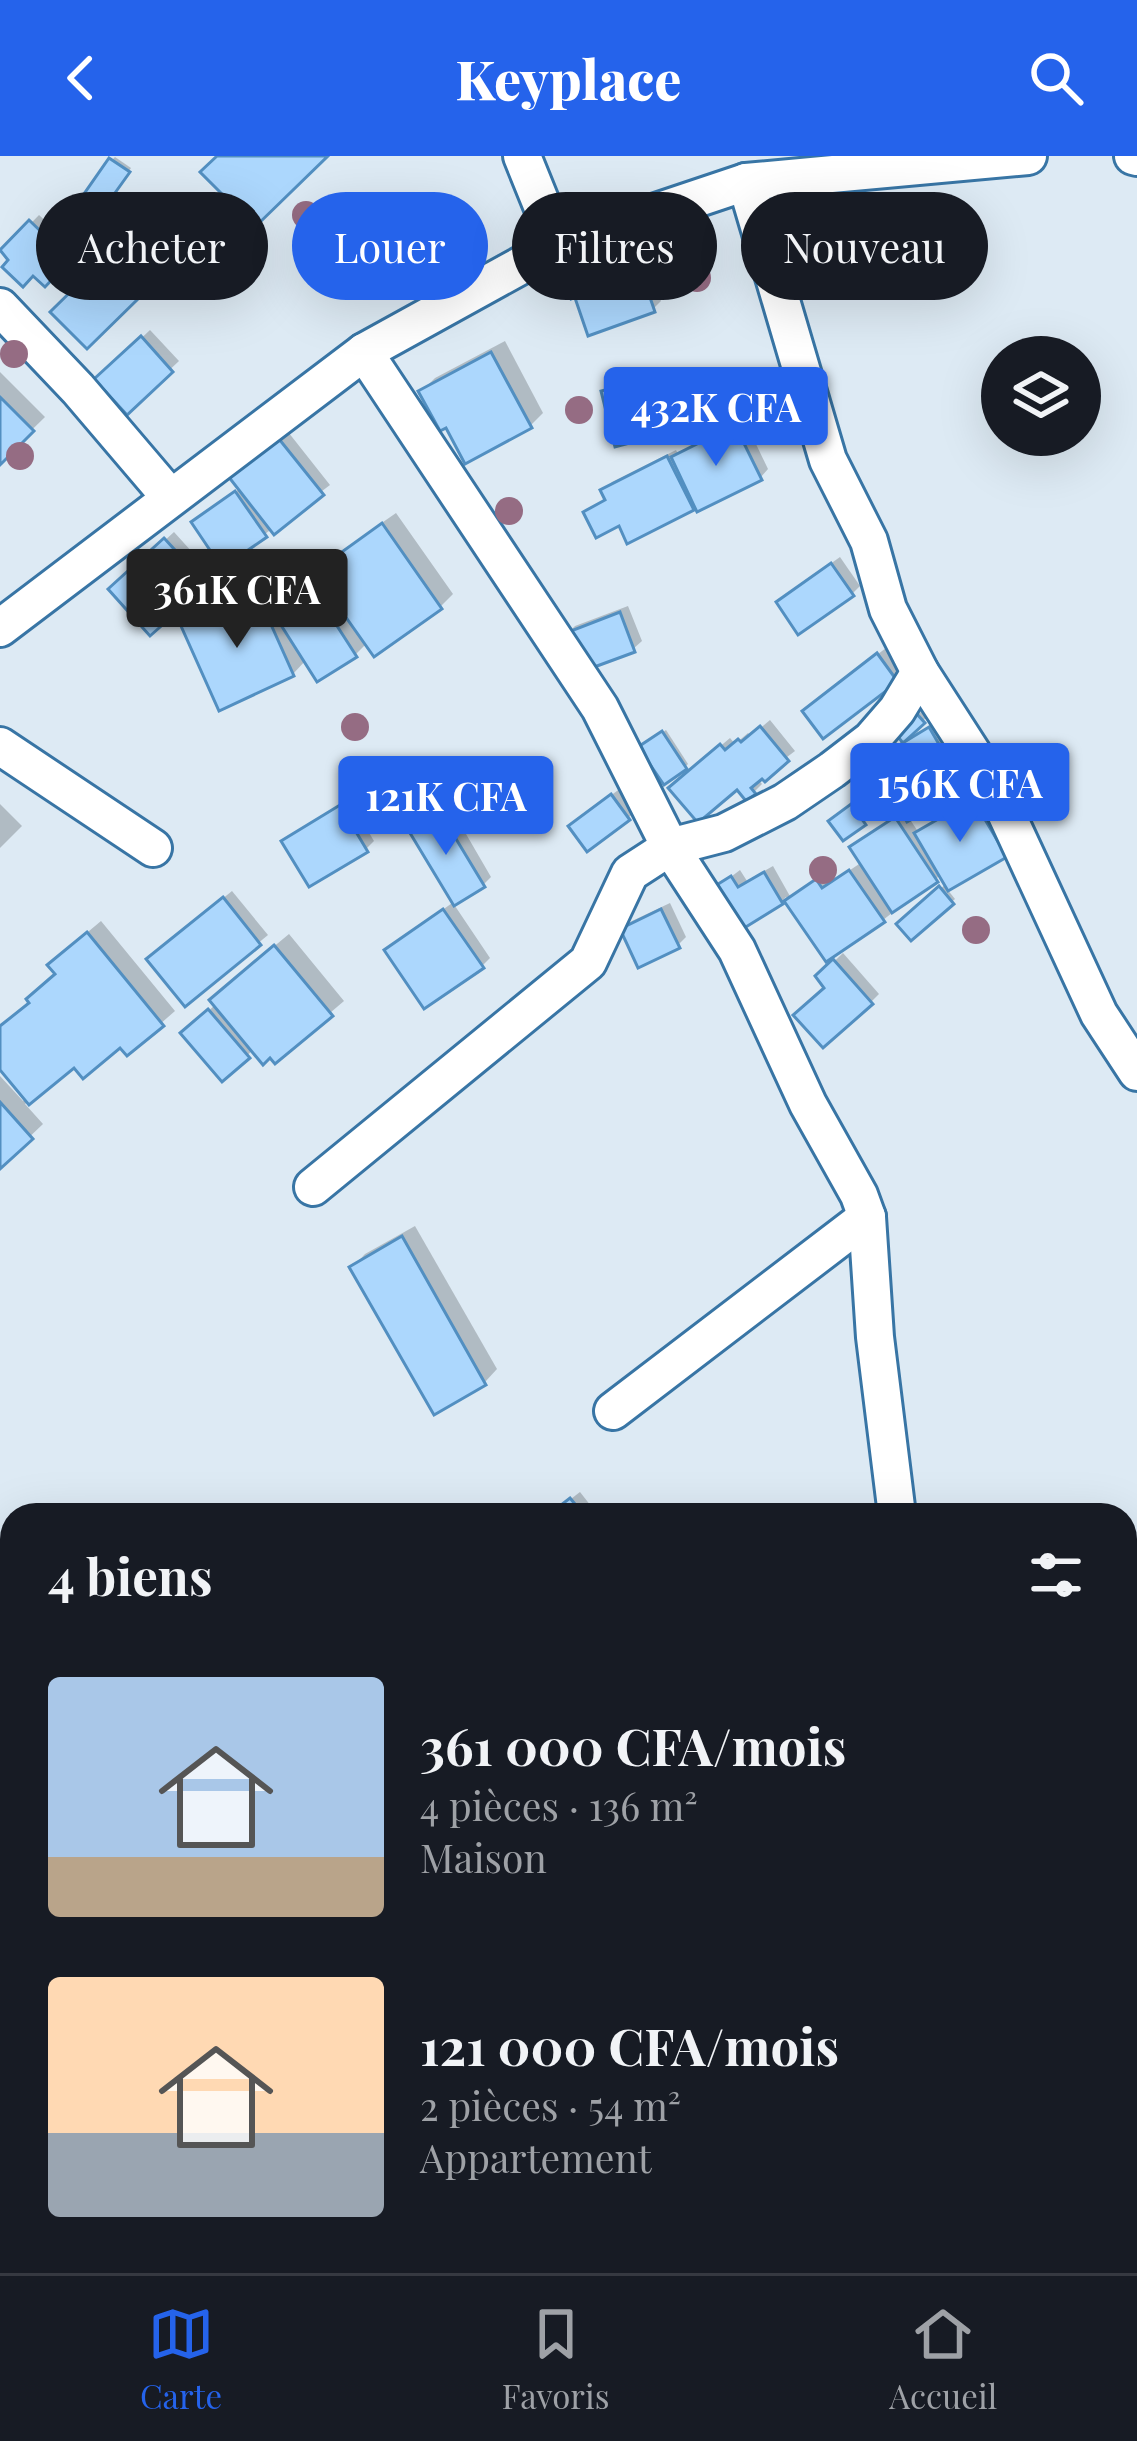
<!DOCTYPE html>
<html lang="fr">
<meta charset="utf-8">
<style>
:root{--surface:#171b24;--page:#20242c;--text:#f1f3f6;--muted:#9ea1a6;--line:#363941;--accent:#2563eb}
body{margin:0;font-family:"Playfair Display",serif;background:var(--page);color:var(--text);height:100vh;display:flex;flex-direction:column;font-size:45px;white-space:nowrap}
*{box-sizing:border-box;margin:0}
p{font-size:39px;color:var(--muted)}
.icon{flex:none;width:66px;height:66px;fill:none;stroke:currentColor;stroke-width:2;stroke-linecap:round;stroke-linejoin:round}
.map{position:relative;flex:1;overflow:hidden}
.drawer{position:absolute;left:0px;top:1347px;width:1137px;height:771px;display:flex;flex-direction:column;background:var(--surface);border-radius:36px 36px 0 0;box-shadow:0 12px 48px #0002}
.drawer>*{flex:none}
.top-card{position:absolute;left:36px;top:36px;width:1065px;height:108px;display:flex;gap:24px}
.tools{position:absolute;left:981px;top:180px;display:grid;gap:24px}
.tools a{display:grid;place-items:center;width:120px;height:120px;border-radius:50%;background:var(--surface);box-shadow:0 12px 48px #0002;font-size:60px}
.price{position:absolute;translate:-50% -102px;padding:0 27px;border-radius:12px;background:var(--accent);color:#fff;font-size:39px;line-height:78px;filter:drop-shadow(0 3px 6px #0008)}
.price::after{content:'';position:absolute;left:50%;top:72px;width:36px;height:27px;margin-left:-18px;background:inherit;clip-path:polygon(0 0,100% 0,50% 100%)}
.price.current{background:#222;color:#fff}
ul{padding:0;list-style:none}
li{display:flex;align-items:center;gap:36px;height:300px;padding:0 48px}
li span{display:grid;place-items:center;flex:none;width:336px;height:240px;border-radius:12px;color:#555}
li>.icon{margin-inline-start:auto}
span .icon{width:144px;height:144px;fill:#fffc;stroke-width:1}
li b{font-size:51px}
h2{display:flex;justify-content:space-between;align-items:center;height:144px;padding:0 48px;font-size:51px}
.pill{padding:0 42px;border-radius:54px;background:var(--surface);box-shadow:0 12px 48px #0002;font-size:42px;line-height:108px}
.pill.current{background:var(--accent);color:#fff}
header{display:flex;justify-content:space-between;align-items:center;height:156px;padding:0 48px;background:var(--accent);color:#fff;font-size:54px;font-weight:800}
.dock{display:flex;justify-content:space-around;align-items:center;height:168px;border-top:3px solid var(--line);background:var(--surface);font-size:33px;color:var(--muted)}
.dock a{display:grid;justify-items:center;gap:6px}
.dock .current{color:var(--accent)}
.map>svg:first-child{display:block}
</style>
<header><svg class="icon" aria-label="back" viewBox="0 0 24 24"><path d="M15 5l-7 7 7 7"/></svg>Keyplace<svg class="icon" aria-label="search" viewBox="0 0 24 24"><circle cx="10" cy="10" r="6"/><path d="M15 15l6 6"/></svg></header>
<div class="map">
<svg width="1137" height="2117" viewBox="0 0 1137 2117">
<rect width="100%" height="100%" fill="#ddeaf4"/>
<!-- green -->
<polygon fill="#eaacb9" points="12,1752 12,1941 0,1945 0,1755"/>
<!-- shadow -->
<g fill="#0003">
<polygon points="115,1 131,12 100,55 112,4"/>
<polygon points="163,43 189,70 138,121 147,130 87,189 55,156 115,97 112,94"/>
<polygon points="39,59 65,83 58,91 69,102 45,127 3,96"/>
<polygon points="626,90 636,117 650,112 661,145 653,153 578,143 605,108 606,98"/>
<polygon points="150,174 179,205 127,254 98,223"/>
<polygon points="505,185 543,257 530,270 447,267 422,235 435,222"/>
<polygon points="669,213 681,264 673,273 604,236 613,227"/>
<polygon points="720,215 733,258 724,266 683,233 692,224"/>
<polygon points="0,216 45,261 0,305"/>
<polygon points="744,263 768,313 760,322 696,347 692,352 620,366 586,356 607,342 604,335 612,326 676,294 678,298"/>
<polygon points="281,267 330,329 265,378 203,358 241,332"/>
<polygon points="396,357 453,438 440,451 367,487 355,499 306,504 293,518 184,471 197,458 256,431 267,420 304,397 316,417 330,403"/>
<polygon points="174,376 202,407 182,426 192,437 150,476 112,433"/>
<polygon points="840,401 860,430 852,438 788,438"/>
<polygon points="628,450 642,485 633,493 567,478 575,470"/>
<polygon points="886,492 904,515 896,524 814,547"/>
<polygon points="921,556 926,562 906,580 908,582 938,565 973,624 964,632 937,644 909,662 919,677 926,670 982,637 1013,690 1005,698 947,733 955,743 912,781 900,768 947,727 942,718 883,764 827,802 786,741 781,746 719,730 740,714 747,725 773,710 791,742 825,718 831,727 862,706 861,684 904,655 876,604 884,595 905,584 898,576"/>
<polygon points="770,564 795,595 758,623 762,628 754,636 738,630 680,624 730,582 735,588 748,577 751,580"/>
<polygon points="666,574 688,608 685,611 645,589"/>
<polygon points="621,632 637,654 628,662 580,662"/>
<polygon points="349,643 374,685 366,693 285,685 293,677"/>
<polygon points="448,647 491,721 483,729 453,747 490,802 482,810 396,787 455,745 411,672"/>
<polygon points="856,647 867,663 864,667 832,666"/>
<polygon points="0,648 22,670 0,692"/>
<polygon points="232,735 268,779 186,847 158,795"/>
<polygon points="670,747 686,781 678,789 623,773 632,765"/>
<polygon points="101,765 175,855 128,896 121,888 74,908 25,948 43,968 0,1009 0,920 23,945 27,942 0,909 0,872 32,845 58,817 64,796"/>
<polygon points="289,778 344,845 275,904 254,893 223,922 184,878 216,848 225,831"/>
<polygon points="843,797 879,838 871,846 828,831 819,820"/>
<polygon points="415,1070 497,1213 485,1226 435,1254 353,1111 365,1098"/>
<polygon points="580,1336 598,1359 550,1359"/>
<polygon points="1137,1815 1137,1872 1125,1873 1125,1816"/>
</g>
<!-- building -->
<g fill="#acd7fd" stroke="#528fc1" stroke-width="3">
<polygon points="217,0 328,0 255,71 200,16"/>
<polygon points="109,2 130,16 97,62 77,48"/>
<polygon points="153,49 184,80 138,125 107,94"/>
<polygon points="29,64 59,93 52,101 63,112 45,131 33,120 23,131 2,111 8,104 0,94"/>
<polygon points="623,91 633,119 571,143 564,123 602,109 599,100"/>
<polygon points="104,103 141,140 87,193 50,156"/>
<polygon points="642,118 655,156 588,180 575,142"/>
<polygon points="141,180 173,216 127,259 94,223"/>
<polygon points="491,196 532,272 465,308 446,272 440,275 418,235"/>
<polygon points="661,219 675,275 615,291 601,235"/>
<polygon points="711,222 726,269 694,278 680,232"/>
<polygon points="0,241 34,275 0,309"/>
<polygon points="735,269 762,324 697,356 671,301"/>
<polygon points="271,273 324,339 274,379 221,311"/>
<polygon points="667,300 694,354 627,388 619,370 596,382 583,356 605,344 600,334"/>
<polygon points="235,335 267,381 222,412 191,366"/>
<polygon points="382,367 442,453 374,501 314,416"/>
<polygon points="164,382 196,417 175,436 186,448 150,480 108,433"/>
<polygon points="294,403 357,501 317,526 255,428"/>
<polygon points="831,407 854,440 798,479 776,446"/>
<polygon points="256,435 294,520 219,555 181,470"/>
<polygon points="620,456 635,496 578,517 563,478"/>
<polygon points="877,497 898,526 823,583 802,555"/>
<polygon points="916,557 925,567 903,587 894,576"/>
<polygon points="760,570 789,605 765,626 762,623 751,632 756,638 746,645 737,634 698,667 668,632 720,588 725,594 738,583 741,586"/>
<polygon points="929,571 966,635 938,652 901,588"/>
<polygon points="662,575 687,613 664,629 638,591"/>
<polygon points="899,589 934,651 907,666 872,603"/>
<polygon points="611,638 630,664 587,696 568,670"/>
<polygon points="973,643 1007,701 948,735 914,677"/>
<polygon points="851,648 866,669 843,685 828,665"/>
<polygon points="340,649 368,696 309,731 281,685"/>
<polygon points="438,653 485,731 454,750 407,672"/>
<polygon points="895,661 938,726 892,757 849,691"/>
<polygon points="849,714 885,766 826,806 784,745 816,723 822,732"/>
<polygon points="764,716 783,748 741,774 715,730 731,720 738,731"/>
<polygon points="939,730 954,748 911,785 896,768"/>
<polygon points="223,741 261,789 185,851 146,803"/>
<polygon points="443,753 484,812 424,853 384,794"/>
<polygon points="661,753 680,792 638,812 620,773"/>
<polygon points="87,776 164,870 127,900 120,892 83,923 74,912 29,949 0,914 0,870 29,847 26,843 55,818 47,809"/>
<polygon points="274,789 333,860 275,908 270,902 263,909 209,844"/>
<polygon points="833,803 873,848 823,892 793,859 824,832 815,820"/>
<polygon points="208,853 250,902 222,926 180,877"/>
<polygon points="0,946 33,983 0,1013"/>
<polygon points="402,1080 486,1229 434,1259 349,1111"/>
<polygon points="570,1342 584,1359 548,1359"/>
<polygon points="1137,1602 1137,1670 1125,1676 1125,1608"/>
<polygon points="1137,1720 1137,1794 1125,1799 1125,1724"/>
<polygon points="1125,1822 1137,1822 1137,1875 1125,1876"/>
</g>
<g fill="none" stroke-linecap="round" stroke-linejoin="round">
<!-- minor casing -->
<g stroke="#3875a5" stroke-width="42">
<g id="minor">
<polyline points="522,0 558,89"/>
<polyline points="1133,0 1137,1"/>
<polyline points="746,26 828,304 869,385 888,453 920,516 994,631 1099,858 1137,916"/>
<polyline points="0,151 78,233 170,341"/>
<polyline points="364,196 600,552 670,691 737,794 808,948 859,1039 867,1061 875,1181 897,1359"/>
<polyline points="0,472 364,196 558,89 746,26 1028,0"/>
<polyline points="0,590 153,692"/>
<polyline points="313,1031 588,806 630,717 670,691 724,677 785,646 832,614 871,584 897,554 920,516"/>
<polyline points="613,1255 867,1061"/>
<polyline points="999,2106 1005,2117"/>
</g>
</g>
<!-- minor -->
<use href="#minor" stroke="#fff" stroke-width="36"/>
</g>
<!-- trees -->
<g fill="#956c83">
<circle cx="306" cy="59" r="14"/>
<circle cx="697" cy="122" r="14"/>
<circle cx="14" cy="198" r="14"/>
<circle cx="579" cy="254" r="14"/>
<circle cx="20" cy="300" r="14"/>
<circle cx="509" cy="355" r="14"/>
<circle cx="355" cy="571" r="14"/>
<circle cx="823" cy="714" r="14"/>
<circle cx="976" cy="774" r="14"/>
</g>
</svg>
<div class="tools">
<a><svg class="icon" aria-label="layers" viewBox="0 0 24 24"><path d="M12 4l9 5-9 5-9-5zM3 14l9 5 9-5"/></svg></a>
</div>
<b class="price" style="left:716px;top:313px">432K CFA</b>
<b class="price current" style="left:237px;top:495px">361K CFA</b>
<b class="price" style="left:960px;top:689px">156K CFA</b>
<b class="price" style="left:446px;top:702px">121K CFA</b>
<div class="top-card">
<a class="pill">Acheter</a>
<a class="pill current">Louer</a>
<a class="pill">Filtres</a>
<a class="pill">Nouveau</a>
</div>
<section class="drawer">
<h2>4 biens<svg class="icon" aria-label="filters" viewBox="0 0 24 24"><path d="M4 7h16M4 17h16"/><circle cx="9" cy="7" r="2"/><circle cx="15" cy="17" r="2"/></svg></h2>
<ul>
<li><span style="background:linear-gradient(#a9c7e8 75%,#b9a48a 0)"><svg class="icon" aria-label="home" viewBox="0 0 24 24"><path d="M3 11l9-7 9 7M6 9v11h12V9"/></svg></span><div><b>361 000 CFA/mois</b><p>4 pièces · 136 m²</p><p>Maison</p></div></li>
<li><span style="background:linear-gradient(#ffd9b3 65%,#9aa5b1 0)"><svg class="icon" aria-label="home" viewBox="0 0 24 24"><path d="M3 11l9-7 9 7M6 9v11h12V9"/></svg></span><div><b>121 000 CFA/mois</b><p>2 pièces · 54 m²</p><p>Appartement</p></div></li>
</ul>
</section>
</div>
<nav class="dock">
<a class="current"><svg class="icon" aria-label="map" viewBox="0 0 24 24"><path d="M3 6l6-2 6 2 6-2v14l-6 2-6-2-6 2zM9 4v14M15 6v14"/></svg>Carte</a>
<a><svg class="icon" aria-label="saved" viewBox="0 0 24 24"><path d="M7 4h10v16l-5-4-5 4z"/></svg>Favoris</a>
<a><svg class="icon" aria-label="home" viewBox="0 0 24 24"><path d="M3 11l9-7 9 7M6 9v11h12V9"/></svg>Accueil</a>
</nav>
